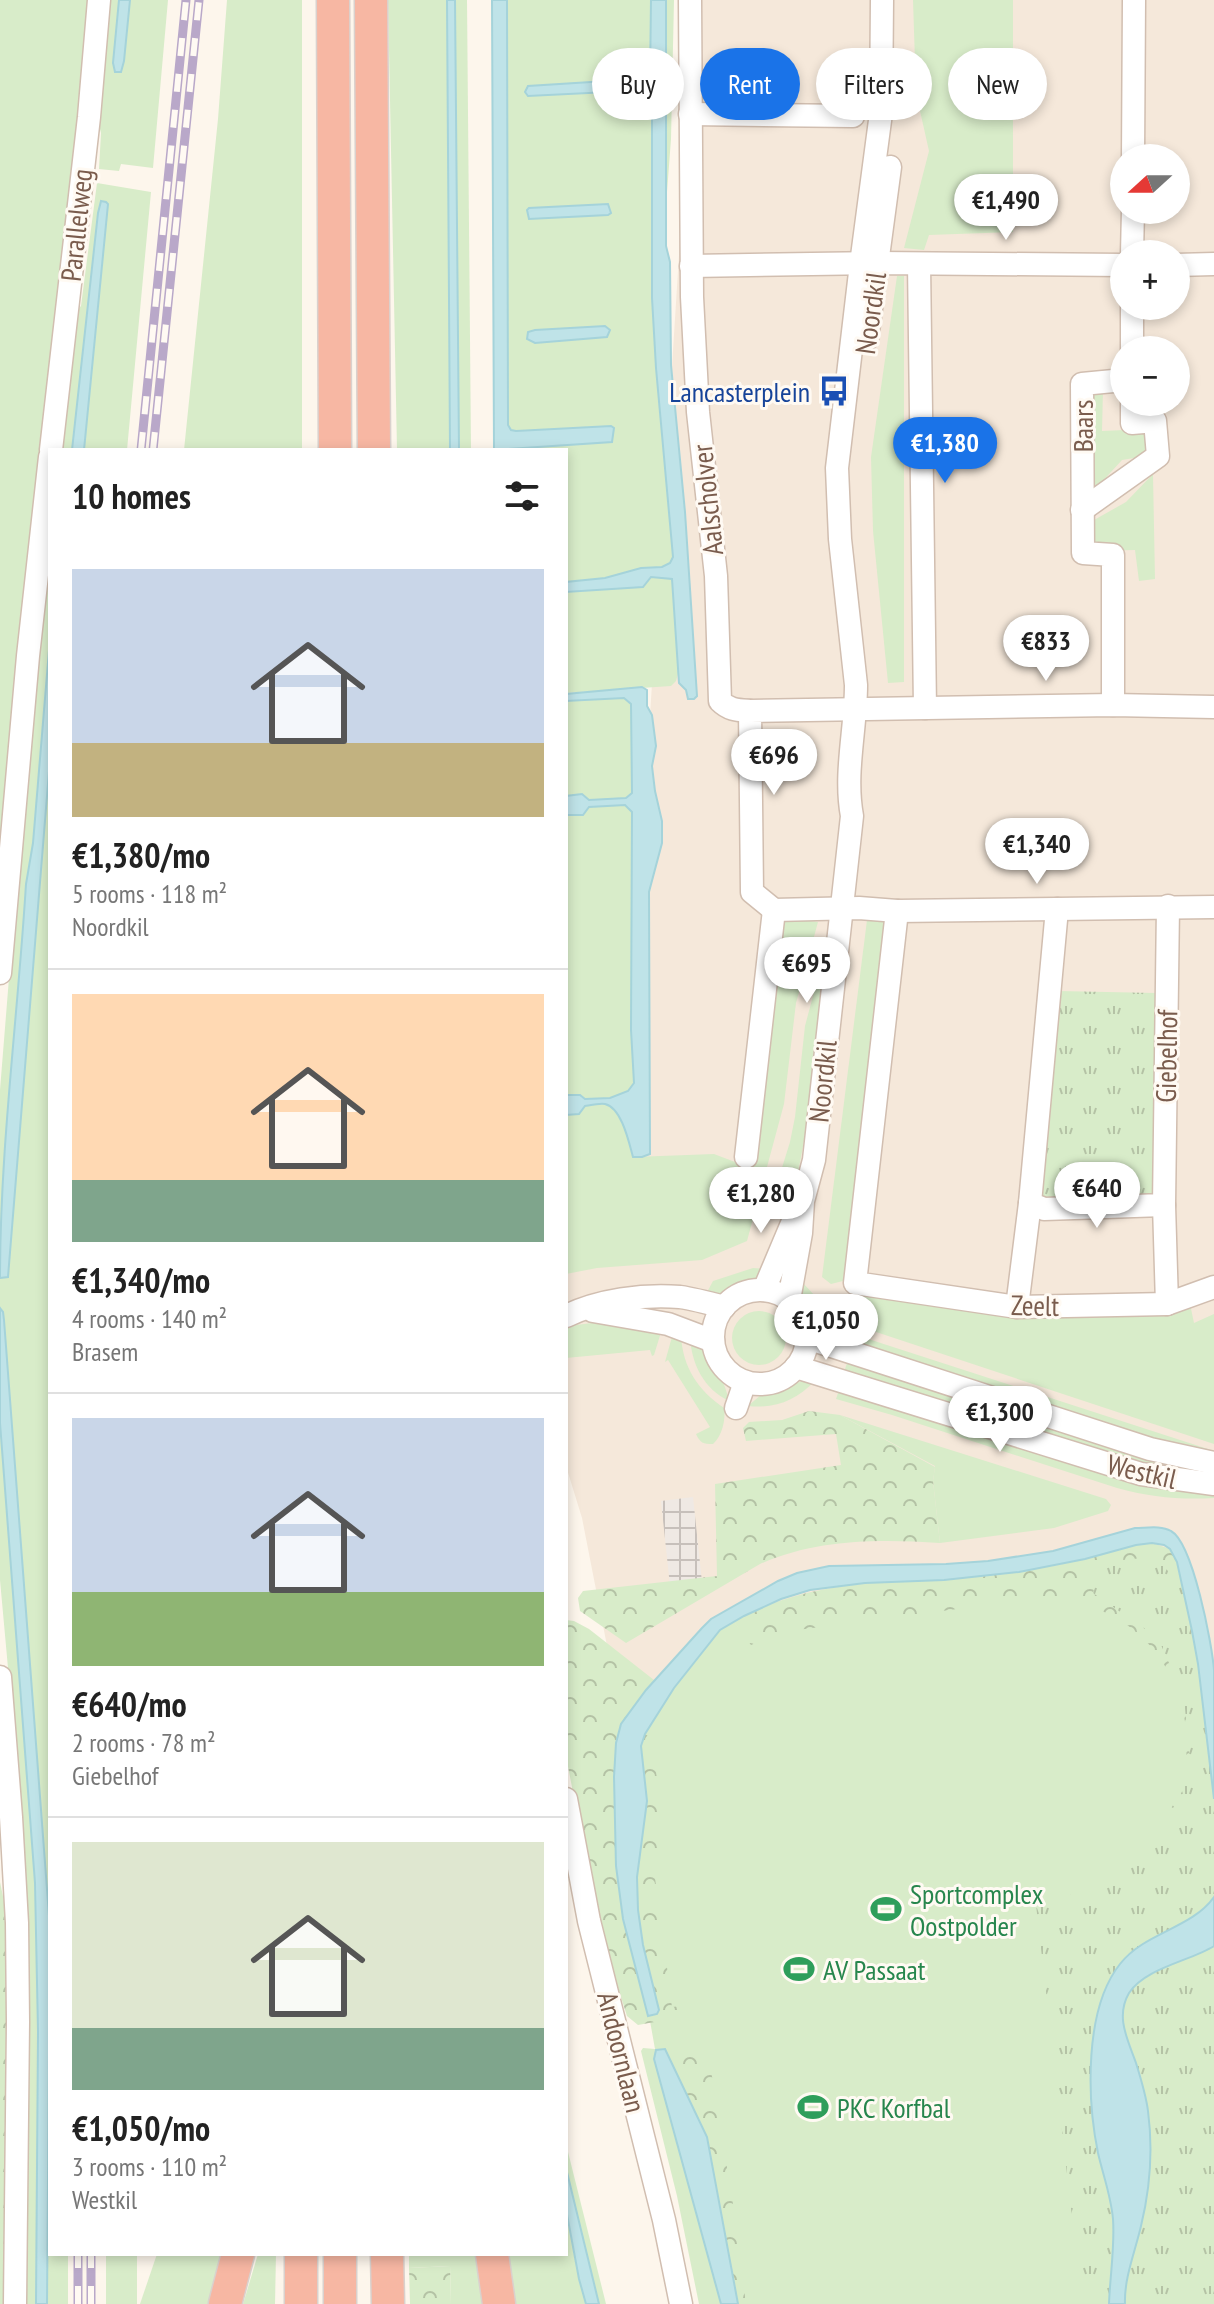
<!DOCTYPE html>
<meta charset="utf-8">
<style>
:root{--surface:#fff;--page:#f2f2f2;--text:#222;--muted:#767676;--line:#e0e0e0;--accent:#1a73e8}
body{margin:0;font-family:"PT Sans Narrow",sans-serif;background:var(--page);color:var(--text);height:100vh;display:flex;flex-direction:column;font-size:30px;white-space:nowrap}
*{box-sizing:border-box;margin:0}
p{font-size:26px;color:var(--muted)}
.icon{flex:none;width:44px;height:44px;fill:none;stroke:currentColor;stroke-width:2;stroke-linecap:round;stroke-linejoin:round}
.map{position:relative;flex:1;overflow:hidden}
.sheet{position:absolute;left:48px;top:448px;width:520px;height:1808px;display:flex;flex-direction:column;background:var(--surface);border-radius:0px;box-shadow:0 4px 12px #0003}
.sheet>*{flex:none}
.top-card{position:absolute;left:592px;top:48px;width:502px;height:72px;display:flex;gap:16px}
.needle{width:52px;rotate:249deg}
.fabs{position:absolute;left:1110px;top:144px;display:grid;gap:16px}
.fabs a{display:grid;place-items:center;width:80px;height:80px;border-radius:50%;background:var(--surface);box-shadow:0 4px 12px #0003;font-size:40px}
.price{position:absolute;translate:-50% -68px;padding:0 18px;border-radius:28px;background:#fff;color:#222;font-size:26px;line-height:52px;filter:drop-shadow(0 2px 4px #0008)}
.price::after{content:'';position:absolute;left:50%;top:48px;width:24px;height:18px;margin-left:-12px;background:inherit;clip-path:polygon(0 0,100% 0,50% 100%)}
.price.current{background:var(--accent);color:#fff}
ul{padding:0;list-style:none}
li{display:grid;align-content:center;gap:16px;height:424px;padding:0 24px}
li+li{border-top:2px solid var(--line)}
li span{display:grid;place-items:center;height:248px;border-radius:0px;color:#555}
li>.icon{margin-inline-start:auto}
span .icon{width:144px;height:144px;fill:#fffc;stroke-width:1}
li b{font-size:34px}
h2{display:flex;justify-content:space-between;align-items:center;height:96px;padding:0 24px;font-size:34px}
.tag{padding:0 28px;border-radius:36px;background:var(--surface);box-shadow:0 4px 12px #0003;font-size:28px;line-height:72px}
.tag.current{background:var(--accent);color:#fff}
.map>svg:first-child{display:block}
</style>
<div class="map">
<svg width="1214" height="2304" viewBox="0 0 1214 2304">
<defs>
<pattern id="industrial-grid" width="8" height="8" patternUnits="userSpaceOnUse" patternTransform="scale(2)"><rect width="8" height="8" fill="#efe9e4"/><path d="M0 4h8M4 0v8" fill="none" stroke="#c7c0bb"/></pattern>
<pattern id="forest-crowns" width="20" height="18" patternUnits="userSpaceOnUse" patternTransform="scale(2)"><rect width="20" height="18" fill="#d8ecc9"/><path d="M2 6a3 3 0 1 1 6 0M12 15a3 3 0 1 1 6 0" fill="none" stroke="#b4c2a5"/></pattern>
<pattern id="park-tufts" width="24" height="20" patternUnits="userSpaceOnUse" patternTransform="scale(2)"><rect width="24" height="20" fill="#d8ecc9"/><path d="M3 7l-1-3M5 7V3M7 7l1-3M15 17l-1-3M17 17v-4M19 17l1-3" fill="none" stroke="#b4c2a5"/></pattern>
</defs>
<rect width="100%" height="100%" fill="#fdf6ec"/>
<!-- residential -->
<path fill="#f5e8da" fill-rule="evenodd" d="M688,0H1214V2304L625,1738L582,1518L566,1466V1231L645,795L686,144ZM1124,158H1176V210H1124ZM1124,254H1176V306H1124ZM1124,350H1176V402H1124Z"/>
<!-- industrial -->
<polygon fill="url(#industrial-grid)" points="693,1497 702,1582 670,1586 661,1501"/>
<!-- green -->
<g fill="#d8ecc9">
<polygon points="0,0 90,0 80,119 38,470 0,868"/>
<polygon points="108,0 168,0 153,168 121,164 119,171 99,169 101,133 97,117"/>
<polygon points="227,0 302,0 302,450 184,450 218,119"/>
<polygon points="388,0 447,0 450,450 397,450"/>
<polygon points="455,0 467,0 471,450 459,450"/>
<polygon points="497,0 674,0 671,139 661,272 679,670 676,681 671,686 566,693 566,450 507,450"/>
<polygon points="913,0 1013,0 1013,232 929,235 924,250 904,248 929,151 916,93"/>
<polygon points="97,183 151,192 127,450 84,450 108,204 101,202 98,213 73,443 72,450 58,450 76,311 81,306"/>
<polygon points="897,276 904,276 904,682 888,683 873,531 871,457"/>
<polygon points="1089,388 1103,390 1102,431 1147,429 1146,456 1122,460 1087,498"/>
<polygon points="1153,474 1155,579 1139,581 1135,550 1089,551 1087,524 1126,502"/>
<polygon points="50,530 50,638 33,843 26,884 0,1241 0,1090 20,841"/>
<polygon points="624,698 631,704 632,715 631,1030 634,1083 628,1091 610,1098 585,1099 580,1095 566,1095 566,700"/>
<polygon points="50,759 50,1929 4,1320 3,1312 0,1308 0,1278 8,1277"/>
<path d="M787,918L818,922L796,1003L784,1104L747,1241L702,1260L597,1268L566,1274V1115L579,1114L585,1106C591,1105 600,1103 605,1104C622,1108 629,1143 633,1157L714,1154L748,1167L782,922Z"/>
<polygon points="867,920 887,920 843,1281 831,1284 822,1277"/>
<path d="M821,966H825C815,1048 811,1133 788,1212L770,1206L790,1142L795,1117L805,1026Z"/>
<path d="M753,1268L766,1269C755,1286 724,1296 705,1296L713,1281Z"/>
<path d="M803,1283L815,1296L829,1299C833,1314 836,1326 832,1340C811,1329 807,1313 799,1291Z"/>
<polygon points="850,1292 1190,1304 1194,1323 1214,1314 1214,1444 867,1329 853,1321"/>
<circle cx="759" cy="1338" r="27"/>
<polygon points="608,1321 662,1329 654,1355 652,1356 650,1350 566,1358 566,1329 576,1325"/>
<path d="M673,1333L681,1336C683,1368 698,1390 724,1408C726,1420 722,1436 713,1444C703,1444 700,1443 696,1434L710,1427L668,1360L665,1362Z"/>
<polygon points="856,1335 1214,1451 1214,1457 852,1347"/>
<path d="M690,1338C709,1352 724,1378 729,1401C704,1389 692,1365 690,1338Z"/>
<polygon points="849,1357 1214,1470 1190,1478 843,1375"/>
<path d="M806,1380L815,1381C796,1400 776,1409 748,1406L762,1394Z"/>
<path d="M840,1387L1214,1491V1498C1181,1500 1149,1497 1117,1488L892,1415L836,1399Z"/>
<polygon points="840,1415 1106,1499 1111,1505 1108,1511 1054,1528 940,1543 933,1481 935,1466"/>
<polygon points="0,1423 35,1883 38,2032 36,2304 24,2304 11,1701 0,1580"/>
<polygon points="1088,1573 1185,1654 1209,1854 1114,2304 699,2304 677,2196 641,2051 643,2048 655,2049 601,1745 683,1676 720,1630 734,1622 739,1628"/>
<polygon points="50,2097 50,2254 68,2254 68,2304 47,2304"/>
<polygon points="566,2144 606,2304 599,2304 566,2168"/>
<polygon points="566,2209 579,2279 586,2304 512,2304 503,2254 566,2254"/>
<rect x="106" y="2254" width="31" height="50"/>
<polygon points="157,2254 224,2254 209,2304 140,2304"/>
<polygon points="258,2254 276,2254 275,2304 243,2304"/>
<polygon points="409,2254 475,2254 482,2304 451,2304 450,2266 409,2268"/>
</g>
<!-- forest -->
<g fill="url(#forest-crowns)">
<path d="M809,1411L840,1415L935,1467L933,1481L940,1543C878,1539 817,1539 760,1564L626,1643L580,1611L578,1598L583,1591L717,1576L715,1484L841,1465L836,1434L746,1441L743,1428L749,1422L782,1420Z"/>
<path d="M1152,1543L1170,1549L1177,1562L1192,1631L1214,1799L1156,1849L1147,1843C1160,1827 1172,1811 1179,1791C1205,1714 1164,1627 1085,1605C1063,1598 1041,1600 1018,1601L782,1632L751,1645L734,1622C821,1570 924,1586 1021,1571C1043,1568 1065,1564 1087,1558C1109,1553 1130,1545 1152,1543Z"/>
<polygon points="566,1620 574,1621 589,1629 654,1680 621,1724 616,1743 614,1777 616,1866 623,1919 648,2016 643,1945 638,1910 637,1877 647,1801 641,1746 645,1734 652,1739 663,1827 655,1830 657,1848 651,1848 668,1975 671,1975 672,1984 669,1985 672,2007 682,2006 682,2017 638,2025 627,2016 599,1928 566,1756"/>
<polygon points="0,1882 6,1911 8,2022 5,2304 0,2304"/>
<polygon points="707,2046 733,2204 746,2304 738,2304 707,2137 665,2049"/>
<polygon points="450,2266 451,2304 410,2304 409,2268"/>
</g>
<!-- park -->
<g fill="url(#park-tufts)">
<polygon points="1058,991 1156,993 1158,1187 1148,1198 1047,1200 1038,1195"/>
<polygon points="1154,1557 1193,1596 1214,1746 1214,2304 1082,2304 1036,1905 1102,1885 1154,1843 1191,1775 1184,1697 1158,1638 1093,1593 1101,1562"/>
</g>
<!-- water -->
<g fill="#bfe3e8" stroke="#a5d3da" stroke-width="2">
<polygon points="119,0 130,0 124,61 121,72 115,72 113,63"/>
<polygon points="447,0 455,0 459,450 450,450"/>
<polygon points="492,0 507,0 508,425 511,430 516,431 611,426 614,428 612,442 494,450"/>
<polygon points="651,0 666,0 666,246 670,262 671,365 685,512 697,696 694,699 688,699 686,690 679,683 672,579 651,577 643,587 566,592 566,582 605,578 641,568 662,567 670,563 673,557 656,368 652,298 652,92 649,90 528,96 525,92 528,86 607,81 630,84 650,79"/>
<polygon points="101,201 106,202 108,204 84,450 72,450 98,213"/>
<polygon points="608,204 611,213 608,215 529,219 527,210 529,208"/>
<polygon points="605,326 610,330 607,337 535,343 527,339 528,332 535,330"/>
<path d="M50,638V759L8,1277L0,1278C0,1147 18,1015 26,884L33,843Z"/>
<path d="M642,687L647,690V706L652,715L656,746L652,766L655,791L662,821V843L649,892L650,1154L642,1157H633C629,1143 622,1108 605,1104C600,1103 591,1105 585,1106L579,1114L566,1115V1095H580L585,1099L610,1098L628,1091L634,1083L631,1030L632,812L625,805L589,807L583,815H566V796L582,794L589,800L626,798L632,793L631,704L624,698L566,701V694Z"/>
<polygon points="0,1308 3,1312 4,1320 50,1929 47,2304 36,2304 38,2032 35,1883 0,1423"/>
<path d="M1135,1528C1146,1528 1161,1525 1171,1531C1193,1543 1212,1644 1214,1670C1214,1713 1214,1757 1214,1799L1198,1664L1192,1631L1177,1562L1170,1549L1164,1545L1152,1543L1136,1545L1085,1559L1019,1572L944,1580L865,1583L810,1590L781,1599L744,1616L720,1630L674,1688L645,1734L641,1746L647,1801L637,1877L638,1910L643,1945L659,2010L657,2014L648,2016L623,1919L616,1866L614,1777L616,1743L621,1724L646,1690L702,1628L711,1619L778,1581L797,1573L829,1566L946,1564L988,1561L1053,1551Z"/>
<path d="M1214,1897V1946C1190,1961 1145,1968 1129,1993C1115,2017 1128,2040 1136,2063C1141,2079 1146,2095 1148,2111C1153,2149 1150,2189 1141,2226C1135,2252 1124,2278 1125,2304H1109C1110,2275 1115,2247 1113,2219C1111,2196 1103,2175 1098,2153C1087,2099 1084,2009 1120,1964C1145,1932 1191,1929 1214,1897Z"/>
<polygon points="665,2049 707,2137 738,2304 721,2304 654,2059 656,2050"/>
<polygon points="566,2168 599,2304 586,2304 579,2279 566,2209"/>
</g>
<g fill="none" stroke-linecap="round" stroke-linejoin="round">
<!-- minor casing -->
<g stroke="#d1beb0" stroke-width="25">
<g id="minor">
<path d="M690,0L692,297L698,412L716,576L720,701C729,710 737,710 750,711"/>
<polyline points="690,114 853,116"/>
<polyline points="1133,158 1134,0"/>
<polyline points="1132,254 1133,210"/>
<polyline points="919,264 925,708"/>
<polyline points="1176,265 1214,264"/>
<polyline points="691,266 878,263 1124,265"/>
<polyline points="867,339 890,167"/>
<polyline points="1132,350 1132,306"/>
<polyline points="51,450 89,117 99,0"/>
<polyline points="1082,510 1158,456 1155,421 1132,423 1132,402"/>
<polyline points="1113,705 1113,555 1083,553 1082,384 1124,380"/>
<polyline points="1214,707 1113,705 750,711 752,892 774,910 859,908 897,911 1214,907"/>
<polyline points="1057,909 1030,1203 1044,1209 1164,1205 1168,906"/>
<polyline points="897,911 855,1283 1017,1307 1167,1304 1214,1287"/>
<polyline points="0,973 28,656 50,457"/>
<polyline points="746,1157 774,910"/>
<polyline points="1164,1205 1167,1304"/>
<circle cx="760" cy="1337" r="47"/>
<polyline points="764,1290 796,1214"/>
<path d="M789,1300L801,1233L803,1201L814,1160L852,816C844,773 856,729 856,685L840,539L837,468L861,264L881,113L882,0"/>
<polyline points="1017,1307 1030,1203"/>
<polyline points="593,1311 668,1324 713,1341"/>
<path d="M566,1316C599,1300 643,1294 680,1297C694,1299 709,1303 724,1307"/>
<polyline points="807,1338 1150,1449 1214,1463"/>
<polyline points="796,1367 1141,1474 1214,1484"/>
<polyline points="736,1408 745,1382"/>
<polyline points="0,1677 11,1817 17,1923 18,2022 15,2304"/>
<polyline points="566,1799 589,1921 664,2220 681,2304"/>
</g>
</g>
<!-- highway casing -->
<g stroke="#dad1cd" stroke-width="35">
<g id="highway">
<polyline points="333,0 335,450"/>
<polyline points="371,0 374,450"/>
<polyline points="301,2254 301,2304"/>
<polyline points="340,2254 340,2304"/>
<polyline points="387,2254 388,2304"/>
<polyline points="492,2254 499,2304"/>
<polyline points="225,2304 238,2254"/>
</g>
</g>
<!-- minor -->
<use href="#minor" stroke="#fff" stroke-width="22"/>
<!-- highway -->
<use href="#highway" stroke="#f7b7a3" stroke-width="32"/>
<!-- rail casing -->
<g stroke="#b9a8c9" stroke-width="9">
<g id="rail">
<polyline points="141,450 186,0"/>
<polyline points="153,450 199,0"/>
<polyline points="78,2304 78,2254"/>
<polyline points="91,2304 91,2254"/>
</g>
</g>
<!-- rail -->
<use href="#rail" stroke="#fffaf3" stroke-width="6" stroke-dasharray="18" stroke-linecap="butt"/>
</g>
<!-- icons -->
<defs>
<g id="bus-bare" transform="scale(2.4)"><path d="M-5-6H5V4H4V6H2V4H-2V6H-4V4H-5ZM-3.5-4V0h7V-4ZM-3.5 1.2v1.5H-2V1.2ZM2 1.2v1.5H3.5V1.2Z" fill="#1a4fb4" stroke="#fffaf3" stroke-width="2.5" paint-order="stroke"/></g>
<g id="stadium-bare" transform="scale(2.4)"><path d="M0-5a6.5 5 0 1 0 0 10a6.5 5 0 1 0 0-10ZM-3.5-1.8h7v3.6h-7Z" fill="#2e9e5b" stroke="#fffaf3" stroke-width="2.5" paint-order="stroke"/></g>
</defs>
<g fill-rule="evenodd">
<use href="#bus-bare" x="834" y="391"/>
<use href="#stadium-bare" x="886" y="1909"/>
<use href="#stadium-bare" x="799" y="1969"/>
<use href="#stadium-bare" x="813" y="2107"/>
</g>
<g text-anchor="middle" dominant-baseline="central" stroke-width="6" stroke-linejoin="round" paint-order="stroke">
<!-- street labels -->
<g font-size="28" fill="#7a5c4d" stroke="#fffaf3">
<text transform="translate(76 225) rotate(-84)">Parallelweg</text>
<text transform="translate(870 313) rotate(-82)">Noordkil</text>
<text transform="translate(1082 426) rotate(-90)">Baars</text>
<text transform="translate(707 500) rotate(-96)">Aalscholver</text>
<text transform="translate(1166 1056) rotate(-89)">Giebelhof</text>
<text transform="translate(822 1081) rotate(-84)">Noordkil</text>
<text transform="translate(1035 1305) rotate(1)">Zeelt</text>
<text transform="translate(1142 1471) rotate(13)">Westkil</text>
<text transform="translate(622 2052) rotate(76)">Andoornlaan</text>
</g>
<!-- transit labels -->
<g font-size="28" fill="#164399" stroke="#fffaf3" text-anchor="end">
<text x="810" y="391">Lancasterplein</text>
</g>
<!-- leisure labels -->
<g font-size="28" fill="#27864d" stroke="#fffaf3" text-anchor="start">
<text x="910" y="1893">Sportcomplex<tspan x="910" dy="32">Oostpolder</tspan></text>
<text x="823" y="1969">AV Passaat</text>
<text x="837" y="2107">PKC Korfbal</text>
</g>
</g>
</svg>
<div class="fabs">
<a><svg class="needle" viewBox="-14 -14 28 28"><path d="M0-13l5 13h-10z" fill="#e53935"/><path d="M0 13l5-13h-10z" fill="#767676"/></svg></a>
<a>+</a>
<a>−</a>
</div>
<b class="price" style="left:1006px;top:242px">€1,490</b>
<b class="price current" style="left:945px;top:485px">€1,380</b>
<b class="price" style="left:1046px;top:683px">€833</b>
<b class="price" style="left:774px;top:797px">€696</b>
<b class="price" style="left:1037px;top:886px">€1,340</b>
<b class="price" style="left:807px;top:1005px">€695</b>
<b class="price" style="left:1097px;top:1230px">€640</b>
<b class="price" style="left:761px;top:1235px">€1,280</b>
<b class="price" style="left:826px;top:1362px">€1,050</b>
<b class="price" style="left:1000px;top:1454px">€1,300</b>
<div class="top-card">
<a class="tag">Buy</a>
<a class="tag current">Rent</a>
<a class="tag">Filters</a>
<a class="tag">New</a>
</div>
<section class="sheet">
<h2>10 homes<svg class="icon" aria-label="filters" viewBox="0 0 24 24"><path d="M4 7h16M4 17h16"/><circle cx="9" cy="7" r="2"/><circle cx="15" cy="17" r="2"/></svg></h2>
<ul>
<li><span style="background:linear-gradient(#c9d6e8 70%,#c2b280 0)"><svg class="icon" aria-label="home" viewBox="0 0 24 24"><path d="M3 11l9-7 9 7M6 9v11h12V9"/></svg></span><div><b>€1,380/mo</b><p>5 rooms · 118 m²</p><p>Noordkil</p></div></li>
<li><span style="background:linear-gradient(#ffd9b3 75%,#7fa58c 0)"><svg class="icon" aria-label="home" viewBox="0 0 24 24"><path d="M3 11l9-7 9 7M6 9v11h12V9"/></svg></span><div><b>€1,340/mo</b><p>4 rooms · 140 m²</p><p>Brasem</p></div></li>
<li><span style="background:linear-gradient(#c9d6e8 70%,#8fb573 0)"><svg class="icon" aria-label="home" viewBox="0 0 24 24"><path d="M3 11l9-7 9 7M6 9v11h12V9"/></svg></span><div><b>€640/mo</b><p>2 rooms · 78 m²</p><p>Giebelhof</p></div></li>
<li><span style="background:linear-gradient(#dfe7d0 75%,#7fa58c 0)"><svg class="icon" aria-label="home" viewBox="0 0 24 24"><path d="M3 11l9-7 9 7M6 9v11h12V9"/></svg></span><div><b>€1,050/mo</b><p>3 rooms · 110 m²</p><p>Westkil</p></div></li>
</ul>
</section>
</div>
